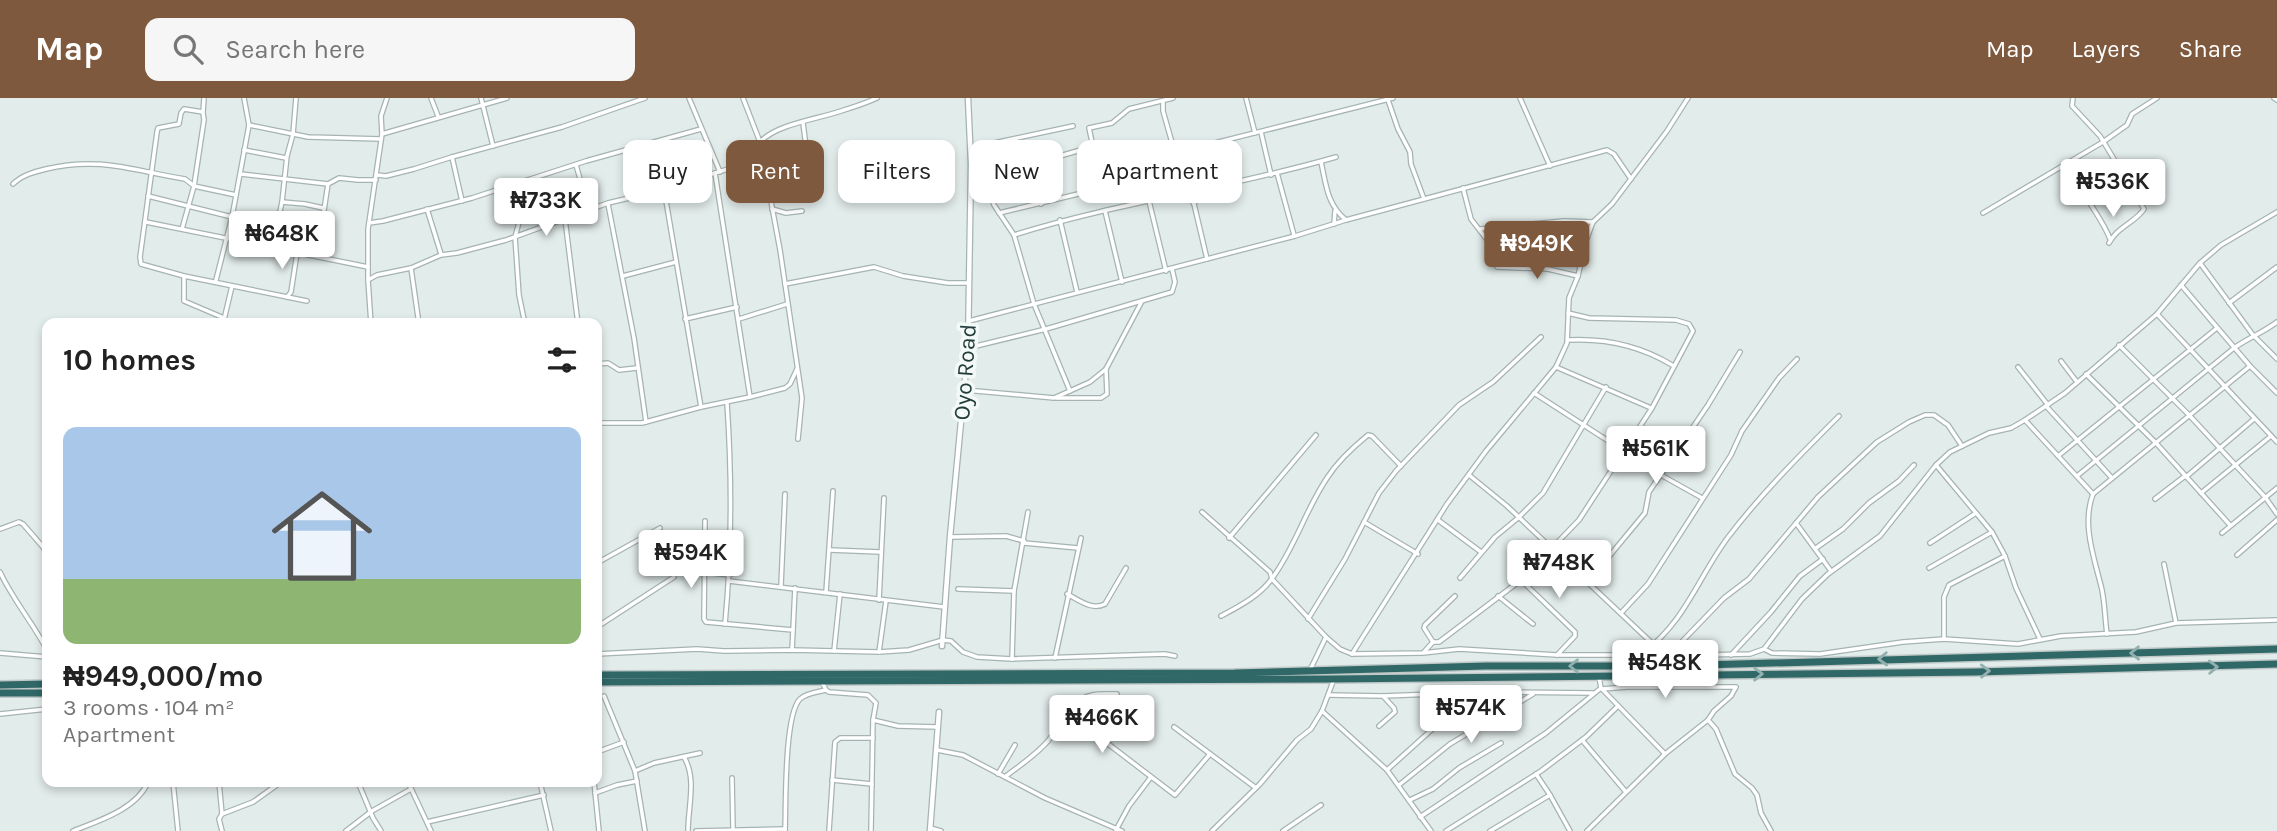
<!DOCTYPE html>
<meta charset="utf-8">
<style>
:root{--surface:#fff;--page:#f6f6f6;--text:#222;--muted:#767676;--line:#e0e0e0;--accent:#7e593d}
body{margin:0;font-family:Karla,sans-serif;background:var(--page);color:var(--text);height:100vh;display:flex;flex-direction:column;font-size:26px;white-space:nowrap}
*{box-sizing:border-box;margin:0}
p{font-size:23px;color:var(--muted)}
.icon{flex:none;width:38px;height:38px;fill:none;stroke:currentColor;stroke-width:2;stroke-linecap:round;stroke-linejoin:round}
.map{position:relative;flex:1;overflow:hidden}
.details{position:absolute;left:42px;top:220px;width:560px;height:469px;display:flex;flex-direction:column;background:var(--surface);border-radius:14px;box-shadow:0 4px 10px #0003}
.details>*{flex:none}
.top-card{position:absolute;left:623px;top:42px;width:665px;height:63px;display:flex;gap:14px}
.price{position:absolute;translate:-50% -60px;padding:0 16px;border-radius:7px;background:#fff;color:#222;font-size:23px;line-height:46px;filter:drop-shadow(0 2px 4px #0008)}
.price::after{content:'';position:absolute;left:50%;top:42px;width:21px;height:16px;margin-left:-10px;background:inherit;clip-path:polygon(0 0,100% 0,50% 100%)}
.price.current{background:var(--accent);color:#fff}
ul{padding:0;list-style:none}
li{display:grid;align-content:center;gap:14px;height:371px;padding:0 21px}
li+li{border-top:2px solid var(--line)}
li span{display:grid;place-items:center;height:217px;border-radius:14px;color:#555}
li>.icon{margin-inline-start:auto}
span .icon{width:126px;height:126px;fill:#fffc;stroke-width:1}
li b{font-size:30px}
h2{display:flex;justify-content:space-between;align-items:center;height:84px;padding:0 21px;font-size:30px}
.pill{padding:0 24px;border-radius:14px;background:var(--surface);box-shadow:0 4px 10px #0003;font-size:24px;line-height:63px}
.pill.current{background:var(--accent);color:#fff}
header{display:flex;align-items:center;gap:42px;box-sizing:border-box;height:98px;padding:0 35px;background:var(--accent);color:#fff}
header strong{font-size:33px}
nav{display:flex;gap:38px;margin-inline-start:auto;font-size:24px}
.search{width:490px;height:63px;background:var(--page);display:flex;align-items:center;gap:18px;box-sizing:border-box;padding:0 24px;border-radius:14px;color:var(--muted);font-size:26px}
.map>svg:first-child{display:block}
</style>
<header>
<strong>Map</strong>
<div class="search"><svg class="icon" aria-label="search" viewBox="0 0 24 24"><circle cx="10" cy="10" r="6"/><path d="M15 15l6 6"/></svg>Search here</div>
<nav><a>Map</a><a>Layers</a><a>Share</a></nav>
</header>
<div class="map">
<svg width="2277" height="733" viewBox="0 0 2277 733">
<rect width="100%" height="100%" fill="#e2ecea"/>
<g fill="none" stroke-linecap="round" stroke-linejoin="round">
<!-- minor casing -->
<g stroke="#a5b4b2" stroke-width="6">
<g id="minor">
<polyline points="204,0 203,14 184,11 181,15 179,26 158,30 157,34 140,159 141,166 184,178 307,203"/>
<polyline points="431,0 438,18"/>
<polyline points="481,0 493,48"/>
<polyline points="689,0 720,74"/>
<polyline points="743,0 760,44"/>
<polyline points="1246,0 1255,35"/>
<polyline points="1520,0 1550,68"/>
<path d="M2073,0L2072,8L2100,38L2144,111C2136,124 2117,129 2109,145"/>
<polyline points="2274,0 2277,2"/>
<polyline points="1388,2 1398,31 1410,54 1411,66 1424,101"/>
<polyline points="1163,3 1163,13 1186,94 1194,106 1207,161"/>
<polyline points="203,15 204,22 194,88 236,97"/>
<polyline points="803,25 810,79"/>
<polyline points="249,27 308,39 381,41"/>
<polyline points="1261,34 1271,77"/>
<polyline points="382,36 507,0"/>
<polyline points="971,50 1073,28"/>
<polyline points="244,52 286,60"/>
<polyline points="1175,55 1393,0"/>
<polyline points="452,59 462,103"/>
<polyline points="1038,62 1042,80 1036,89 1041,106"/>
<path d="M1321,64C1326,86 1327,107 1346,122"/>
<polyline points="971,66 982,73 994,107 1014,137 1034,206 1070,293"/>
<polyline points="576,67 589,112"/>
<polyline points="982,73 1060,58 1091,49"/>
<polyline points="1277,75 1294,137"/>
<polyline points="241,76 328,86"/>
<polyline points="377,77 386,78 414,71 452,59 562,29 645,0"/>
<path d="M13,86C22,77 34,74 46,71C100,58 134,73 185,81L194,88L182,131"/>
<polyline points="512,87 521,117 515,139 519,197 525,226"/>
<polyline points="1463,90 1471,121 1491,147 1497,169 1548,171 1578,178"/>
<polyline points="664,91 701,309"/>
<polyline points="1102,91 1089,30 1112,25 1129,11 1173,0"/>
<path d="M2084,95C2092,110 2104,125 2110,141"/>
<polyline points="148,98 232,119 275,125"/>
<polyline points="1149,103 1166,173"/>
<polyline points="282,104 305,106 323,110"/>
<polyline points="608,106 634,240 646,324"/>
<polyline points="1194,106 1201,92"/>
<polyline points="427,111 441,156"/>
<polyline points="772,111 786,115 802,113"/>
<polyline points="1105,113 1122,184"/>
<polyline points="999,115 1195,68"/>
<polyline points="1983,115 2103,44 2127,27 2132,16 2157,0"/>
<polyline points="565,121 578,226"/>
<polyline points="1060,122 1077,194"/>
<polyline points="146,124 368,169"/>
<polyline points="369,125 383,123 472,100 586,63 701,31"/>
<polyline points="1334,126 1335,113"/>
<polyline points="1480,131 1564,123 1593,124"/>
<path d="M1014,137C1119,104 1230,90 1336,59"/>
<polyline points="272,150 282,104 287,58 293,36 296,0"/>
<polyline points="317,158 328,86 339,80 358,82 376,82"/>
<polyline points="2200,165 2253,237 2277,261"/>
<polyline points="411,170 419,226"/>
<polyline points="184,178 184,203 224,220"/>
<polyline points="623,178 676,164"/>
<polyline points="216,182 232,119 249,27 244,0"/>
<polyline points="368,182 377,177 411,170 441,157 457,155 506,142 608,105 642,97 715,75"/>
<polyline points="785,186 874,169 903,178 948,185 969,185"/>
<polyline points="2181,187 2250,268 2277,295"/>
<polyline points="287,199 291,194 297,155"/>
<polyline points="2229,205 2277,169"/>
<polyline points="2157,216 2277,344"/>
<polyline points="685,221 737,209"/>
<polyline points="739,221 787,206"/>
<polyline points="969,223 1295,138 1346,122 1607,52 1614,56 1631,81"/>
<polyline points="223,226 232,188"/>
<polyline points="371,226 368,182 368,131 382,36 381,18 387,0"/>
<path d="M1568,242C1606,240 1639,247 1672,267"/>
<polyline points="2119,247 2190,318 2265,399 2277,416"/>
<polyline points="968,250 1046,231 1172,194 1175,184 1172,171"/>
<polyline points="2061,263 2077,284"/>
<polyline points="597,266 608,265 619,272 637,270"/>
<polyline points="1556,269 1651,310"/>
<polyline points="2018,269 2048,307"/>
<polyline points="2086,276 2156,345 2230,427"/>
<polyline points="965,292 1054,300 1090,284 1106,271 1142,203"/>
<polyline points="1534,295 1661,377 1702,400"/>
<polyline points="750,299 715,75 764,60"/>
<polyline points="1056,300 1101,300 1107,296 1106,271"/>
<polyline points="2046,308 2112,380"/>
<polyline points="2025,322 2093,396"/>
<polyline points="597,325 642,325 701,309 750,299 785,290 790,286 797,271"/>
<path d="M798,341L802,300L780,152L760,44C777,26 818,21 841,13C854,9 866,5 877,0"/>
<polyline points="2058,358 2217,230"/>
<polyline points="1936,367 1992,434 2005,458 2016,490 2040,541"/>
<polyline points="1469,377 1507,408 1654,547"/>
<path d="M2077,378L2234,250C2248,240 2264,234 2277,224"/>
<polyline points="2186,379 2254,321"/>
<polyline points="2201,395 2271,338"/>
<polyline points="2155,401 2185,378"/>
<polyline points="1202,414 1270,474 1272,481 1326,539 1340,551 1352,556 1423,555 1459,551 1557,557 1635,557 1631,568"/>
<polyline points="1438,422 1481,454"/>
<polyline points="705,423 704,521 706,524 793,532 792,552"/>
<polyline points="1364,424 1418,456"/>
<polyline points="1796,425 1831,473"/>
<polyline points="0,431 19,424 23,426 43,449 47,457"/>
<polyline points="2222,435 2277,390"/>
<polyline points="950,439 1006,438 1024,443"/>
<polyline points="1229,440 1316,337"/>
<polyline points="1024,445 1078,450"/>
<polyline points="1930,445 1976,415"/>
<polyline points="705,449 731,450"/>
<polyline points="1816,450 1843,431 1869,405 1899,383 1914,367"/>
<polyline points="1551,451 1579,422 1652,310 1693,233 1689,226 1676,222 1589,220 1568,215"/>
<polyline points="830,452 880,454"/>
<polyline points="2237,457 2277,422"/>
<polyline points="597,465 660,430"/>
<polyline points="2164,466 2176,525"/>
<polyline points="1929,470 1992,434"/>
<path d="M0,474C13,502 33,525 47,552"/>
<polyline points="704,474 730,477"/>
<polyline points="1460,480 1495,439 1518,420 1543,395 1606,289"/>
<polyline points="1521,482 1575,534 1575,538 1557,557"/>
<polyline points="729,483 944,509"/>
<polyline points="1587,485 1645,415 1649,394 1708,307 1740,254"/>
<polyline points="781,488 785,396"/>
<polyline points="958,491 1014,493"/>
<polyline points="826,494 833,393"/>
<path d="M1067,496C1079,502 1092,513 1105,506L1126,470"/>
<polyline points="1498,498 1533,526"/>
<polyline points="879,502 884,400"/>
<polyline points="1621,515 1648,486 1731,357 1742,333 1779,280 1797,261"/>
<path d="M1221,518C1240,508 1261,497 1273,479C1295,449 1306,411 1327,380C1338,363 1352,350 1368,337L1372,338L1401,368"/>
<polyline points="1308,521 1345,461 1379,395 1396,373 1459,307 1493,284 1541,239"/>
<path d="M725,526C732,452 732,379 727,305"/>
<polyline points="597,529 674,479"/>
<polyline points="793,532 795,490"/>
<path d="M2107,536C2105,522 2105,507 2102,492C2095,462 2081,427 2093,396L2250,268"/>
<polyline points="1944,541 1944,499 1949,487 2005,458"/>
<polyline points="1433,544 1424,530 1425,527 1455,498"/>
<polyline points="1764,551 1772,555 1820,556 1903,544 1944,541 2018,546 2061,538 2136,534 2176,525 2277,522"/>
<polyline points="834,553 840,496"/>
<polyline points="879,554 886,503"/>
<polyline points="1424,554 1433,544 1439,544 1521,482 1554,454"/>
<polyline points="0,555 47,559"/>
<polyline points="1643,555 1651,558 1750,556 1764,551 1802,501 1828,476 1880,438 1936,367 1950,354 1989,335 2011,330 2025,322 2065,295 2157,216 2200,165 2221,147 2277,114"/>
<path d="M1643,555C1686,523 1698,479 1729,438C1762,395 1800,357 1839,318"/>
<polyline points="597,556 697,551 724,553 792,552 879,554 909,552 943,542 951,543 963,554 977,559 1012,561 1165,556 1175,558"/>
<polyline points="1352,556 1447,406 1486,353 1556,269 1567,245 1569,200 1578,178 1586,143 1593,124 1612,106 1667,33 1688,0"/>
<polyline points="1669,557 1724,500 1749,481 1818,399 1877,344 1909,324 1925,317 1934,317 1948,327 1962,348"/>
<polyline points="1731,557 1771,514 1800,478 1823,461"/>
<polyline points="1055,560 1081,440"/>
<polyline points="1012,561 1014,493 1028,414"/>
<polyline points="1310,572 1326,539"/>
<polyline points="1599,579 1601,590 1665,656"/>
<polyline points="822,584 826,592 829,594 868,597 876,605 873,622 871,733"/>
<polyline points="1329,597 1383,598 1487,594 1593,595"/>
<polyline points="604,598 635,673 645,733"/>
<polyline points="1072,612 1103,642 1175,697 1210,656"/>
<polyline points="1322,613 1387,672 1431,733"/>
<polyline points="0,616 47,611"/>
<polyline points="873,622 898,628 938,629"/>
<polyline points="1708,622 1716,631 1735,676 1752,690 1757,697 1761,715 1771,733"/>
<polyline points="1379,628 1395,614 1394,610 1383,598"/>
<polyline points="1174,629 1256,690"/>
<polyline points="1582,642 1626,694"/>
<polyline points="937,652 963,657 1045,700 1122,733"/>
<polyline points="597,654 624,644"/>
<path d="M684,659C697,681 688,708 688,733"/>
<polyline points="1387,672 1438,626 1487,594"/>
<polyline points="635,673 654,665 700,655"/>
<polyline points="998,676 1015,647"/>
<polyline points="1536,676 1550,697 1570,733"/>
<path d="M1005,679C1019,668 1036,657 1048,643C1058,630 1069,608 1084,600C1093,595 1106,596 1117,596"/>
<polyline points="732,680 733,730"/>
<polyline points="832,682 872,686"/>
<polyline points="173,684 178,733"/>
<polyline points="219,684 222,716 219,721 222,733"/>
<polyline points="358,684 373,720 381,733"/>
<polyline points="408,684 431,733"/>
<polyline points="540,684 551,733"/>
<polyline points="594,684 599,733"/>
<polyline points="1399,687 1450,646 1533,596"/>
<polyline points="595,695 617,687 637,683"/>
<polyline points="1410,702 1433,691 1459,670 1501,645"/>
<polyline points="222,716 253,704 281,684"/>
<polyline points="1420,719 1546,635 1601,590"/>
<polyline points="427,724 544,697"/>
<polyline points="930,730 941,733"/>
<polyline points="1116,732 1129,708 1151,679"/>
<path d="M73,733C98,723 137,711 148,684"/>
<polyline points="346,733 372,713 411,691"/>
<polyline points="696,733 785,731"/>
<path d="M785,733C786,708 784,617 800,601C806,595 818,594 826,592"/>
<polyline points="829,733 835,644 840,640 873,640"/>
<polyline points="1212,733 1260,686 1297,642 1311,631 1322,613 1334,581"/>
<polyline points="1283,733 1321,707"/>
<polyline points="1446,733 1541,673 1586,639 1618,608"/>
<polyline points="1490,733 1550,697"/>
<polyline points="1587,733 1665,656 1708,622 1714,613 1731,598 1736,589 1627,589 1602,591"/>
</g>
</g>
<!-- tertiary casing -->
<g stroke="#a5b4b2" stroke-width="7">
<g id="tertiary">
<polyline points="942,548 950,439 968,250 971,66 968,0"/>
<polyline points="930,733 939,614"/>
</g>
</g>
<!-- motorway casing -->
<g stroke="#c1c9c8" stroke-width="10">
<g id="motorway">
<polyline points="597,577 1235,575 1486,568 1667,568 2277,551"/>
<polyline points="597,584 1334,581 1975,574 2277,566"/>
<polyline points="0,587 47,586"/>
<polyline points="0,595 47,595"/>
</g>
</g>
<!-- minor -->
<use href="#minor" stroke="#fff" stroke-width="3.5"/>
<!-- tertiary -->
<use href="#tertiary" stroke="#fff" stroke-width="4.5"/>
<!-- motorway -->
<use href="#motorway" stroke="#2f6867" stroke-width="7"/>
</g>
<!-- one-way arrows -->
<defs><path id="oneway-chevron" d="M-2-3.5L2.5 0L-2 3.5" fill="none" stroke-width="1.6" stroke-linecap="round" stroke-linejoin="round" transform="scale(1.75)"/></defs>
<g stroke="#91b0af">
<use href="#oneway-chevron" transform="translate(2135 555) rotate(179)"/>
<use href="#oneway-chevron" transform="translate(1883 561) rotate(178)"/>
<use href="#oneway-chevron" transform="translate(1574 568) rotate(180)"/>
<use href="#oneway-chevron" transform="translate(2213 569) rotate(-2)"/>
<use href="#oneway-chevron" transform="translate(1985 573) rotate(-1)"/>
<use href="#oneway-chevron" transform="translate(1758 576) rotate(-1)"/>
</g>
<g text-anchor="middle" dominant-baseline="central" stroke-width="7" stroke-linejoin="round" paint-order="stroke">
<!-- street labels -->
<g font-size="23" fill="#233d3b" stroke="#f3f9f7">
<text transform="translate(965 274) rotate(-86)">Oyo Road</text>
</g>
</g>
</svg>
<b class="price" style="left:2113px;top:121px">₦536K</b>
<b class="price" style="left:546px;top:140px">₦733K</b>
<b class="price" style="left:282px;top:173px">₦648K</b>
<b class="price current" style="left:1537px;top:183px">₦949K</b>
<b class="price" style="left:1656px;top:388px">₦561K</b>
<b class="price" style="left:691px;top:492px">₦594K</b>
<b class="price" style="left:1559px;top:502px">₦748K</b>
<b class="price" style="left:1665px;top:602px">₦548K</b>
<b class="price" style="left:1471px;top:647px">₦574K</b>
<b class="price" style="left:1102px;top:657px">₦466K</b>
<div class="top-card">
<a class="pill">Buy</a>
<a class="pill current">Rent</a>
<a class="pill">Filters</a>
<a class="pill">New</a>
<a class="pill">Apartment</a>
</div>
<section class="details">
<h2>10 homes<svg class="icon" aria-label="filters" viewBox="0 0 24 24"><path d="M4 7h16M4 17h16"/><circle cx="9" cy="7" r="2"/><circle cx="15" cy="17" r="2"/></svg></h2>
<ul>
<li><span style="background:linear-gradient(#a9c7e8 70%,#8fb573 0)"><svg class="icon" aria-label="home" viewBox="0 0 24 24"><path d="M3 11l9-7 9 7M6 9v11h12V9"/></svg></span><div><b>₦949,000/mo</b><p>3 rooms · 104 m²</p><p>Apartment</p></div></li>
</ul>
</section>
</div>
